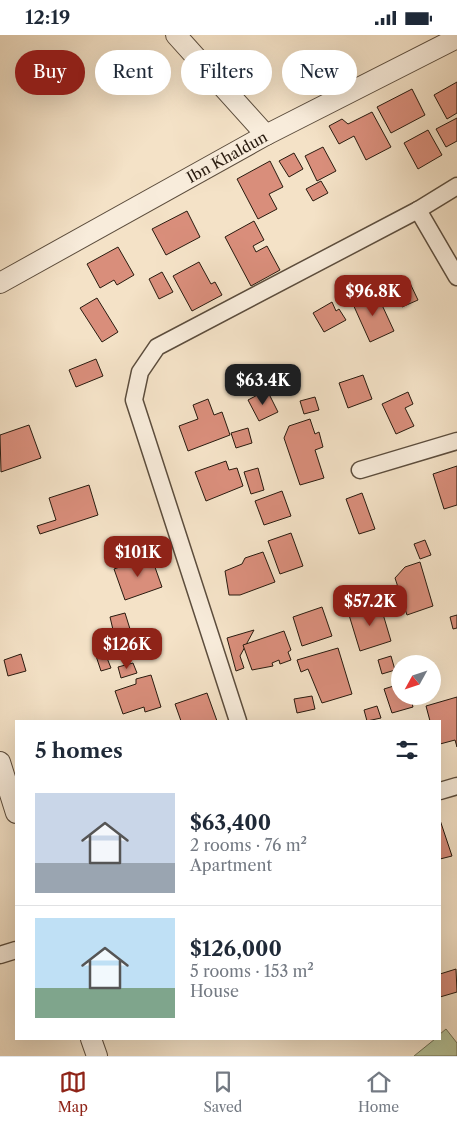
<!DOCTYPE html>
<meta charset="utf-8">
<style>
:root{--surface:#fff;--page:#f6f6f7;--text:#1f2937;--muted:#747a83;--line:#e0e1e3;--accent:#8f2418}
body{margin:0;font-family:"Libre Caslon Text",serif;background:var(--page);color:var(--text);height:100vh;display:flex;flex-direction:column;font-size:19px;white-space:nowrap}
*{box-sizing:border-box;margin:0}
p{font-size:16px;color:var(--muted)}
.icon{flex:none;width:28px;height:28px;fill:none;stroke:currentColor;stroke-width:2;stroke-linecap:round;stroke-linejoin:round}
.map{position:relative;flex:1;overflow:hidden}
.sheet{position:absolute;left:15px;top:685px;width:426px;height:320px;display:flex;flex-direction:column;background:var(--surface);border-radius:0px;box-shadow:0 5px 20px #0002}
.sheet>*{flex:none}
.top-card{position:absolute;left:15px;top:15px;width:428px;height:45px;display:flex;gap:10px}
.needle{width:32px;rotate:230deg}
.controls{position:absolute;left:391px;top:620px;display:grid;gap:10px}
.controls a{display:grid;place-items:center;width:50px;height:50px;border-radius:50%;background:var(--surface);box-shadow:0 5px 20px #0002;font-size:25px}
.price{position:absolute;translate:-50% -42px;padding:0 11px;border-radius:10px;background:var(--accent);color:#fff;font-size:16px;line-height:32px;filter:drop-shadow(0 1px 2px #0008)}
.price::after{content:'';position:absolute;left:50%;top:30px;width:15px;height:11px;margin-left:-8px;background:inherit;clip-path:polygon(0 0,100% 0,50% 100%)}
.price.current{background:#222;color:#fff}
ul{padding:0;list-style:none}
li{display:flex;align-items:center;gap:15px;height:125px;padding:0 20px}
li+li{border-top:1px solid var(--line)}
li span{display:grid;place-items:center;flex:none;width:140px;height:100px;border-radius:0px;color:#555}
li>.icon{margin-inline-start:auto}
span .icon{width:60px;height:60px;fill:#fffc;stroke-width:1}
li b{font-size:21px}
h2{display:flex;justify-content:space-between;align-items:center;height:60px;padding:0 20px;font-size:21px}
.chip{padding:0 18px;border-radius:22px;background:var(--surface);box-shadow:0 5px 20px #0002;font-size:18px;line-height:45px}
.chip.current{background:var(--accent);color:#fff}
.status{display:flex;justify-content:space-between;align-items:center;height:35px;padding:0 25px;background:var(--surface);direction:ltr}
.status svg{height:14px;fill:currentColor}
.tabs{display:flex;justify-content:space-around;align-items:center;height:70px;border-top:1px solid var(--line);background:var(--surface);font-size:14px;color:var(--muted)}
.tabs a{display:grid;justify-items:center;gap:2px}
.tabs .current{color:var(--accent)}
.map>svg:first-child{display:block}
</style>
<div class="status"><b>12:19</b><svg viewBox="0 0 49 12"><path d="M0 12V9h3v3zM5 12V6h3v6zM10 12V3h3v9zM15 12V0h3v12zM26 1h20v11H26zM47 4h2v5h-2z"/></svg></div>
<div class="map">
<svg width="457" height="1021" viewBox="0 0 457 1021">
<rect width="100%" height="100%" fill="#f4e2c7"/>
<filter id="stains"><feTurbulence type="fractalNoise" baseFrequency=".004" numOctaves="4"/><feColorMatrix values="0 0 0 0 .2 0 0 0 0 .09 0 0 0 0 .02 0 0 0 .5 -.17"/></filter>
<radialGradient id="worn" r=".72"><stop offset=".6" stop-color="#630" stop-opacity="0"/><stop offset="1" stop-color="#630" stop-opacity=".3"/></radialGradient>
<!-- green -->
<polygon fill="#b7c499" stroke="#707054" points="446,994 457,1008 457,1021 414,1021 435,1004 440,1004 440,999"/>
<!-- building -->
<g fill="#d98e7b" stroke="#291b0f">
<polygon points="457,47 457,78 447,84 434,60"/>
<polygon points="412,54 425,80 391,98 377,72"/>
<polygon points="372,77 391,112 366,125 354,101 339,109 329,91 342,84 348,89"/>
<polygon points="457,83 457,106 446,112 436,94"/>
<polygon points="428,95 442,120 418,134 404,108"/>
<polygon points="323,112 336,136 317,146 305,121"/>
<polygon points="294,118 303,134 289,142 279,126"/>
<polygon points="270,126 283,152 269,159 277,174 258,184 237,144"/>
<polygon points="321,146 328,158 313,166 306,154"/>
<polygon points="187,176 200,202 166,220 152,194"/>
<polygon points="254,186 264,205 253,211 256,217 267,211 280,235 251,251 225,202"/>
<polygon points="118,212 134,240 117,250 114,245 100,253 87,229"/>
<polygon points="199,227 211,249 215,247 222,260 192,276 173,241"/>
<polygon points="162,237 173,257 159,264 149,244"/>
<polygon points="408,244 418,265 402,272 392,252"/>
<polygon points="376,257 394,296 370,307 352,267"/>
<polygon points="97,263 118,297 102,307 80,273"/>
<polygon points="332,267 336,276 339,274 346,285 324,297 313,278"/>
<polygon points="96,324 103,341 76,352 69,335"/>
<polygon points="363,340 372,364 348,373 339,348"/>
<polygon points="267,355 278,377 259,386 248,365"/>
<polygon points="408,357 413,369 405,373 414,391 396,399 382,369"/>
<polygon points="315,362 319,375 304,379 300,366"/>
<polygon points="208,364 214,380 222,377 230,400 188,416 179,391 198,384 193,370"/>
<polygon points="310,384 315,399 319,397 323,412 315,415 324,443 300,450 284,403 289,391"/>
<polygon points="29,390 41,423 1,437 0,400"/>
<polygon points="248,393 252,408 236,413 231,398"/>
<polygon points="226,426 229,435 237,433 243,451 206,466 195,437"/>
<polygon points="457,431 457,470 444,474 433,439"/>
<polygon points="258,433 264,455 251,459 244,437"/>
<polygon points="89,450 98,480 40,499 37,491 56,485 49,463"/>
<polygon points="282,456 291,481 264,490 255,466"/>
<polygon points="362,458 375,494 359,499 346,464"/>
<polygon points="291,498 303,531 280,539 268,506"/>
<polygon points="425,505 431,520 420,524 414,509"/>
<polygon points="263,517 275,547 240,560 229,560 225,536 242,529 245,523"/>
<polygon points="151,521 162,552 125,565 114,534"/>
<polygon points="420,527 433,571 407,580 395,543 405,532"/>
<polygon points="367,569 368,572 380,569 391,606 360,616 349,580 360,577 359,571"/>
<polygon points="322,572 332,601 302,611 293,582"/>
<polygon points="125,578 130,594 114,599 110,582"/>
<polygon points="457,580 457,593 453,594 450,582"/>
<polygon points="254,595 240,621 244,633 236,636 227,603"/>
<polygon points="284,596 291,615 288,617 291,625 280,629 279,625 272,628 273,631 252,635 243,610"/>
<polygon points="338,613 352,659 322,668 308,634 301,637 297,625"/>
<polygon points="105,618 111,633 101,636 96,621"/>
<polygon points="21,619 26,636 8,641 4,625"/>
<polygon points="391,621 395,635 382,639 378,625"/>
<polygon points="133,628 137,638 121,643 118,632"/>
<polygon points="151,640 161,672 145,677 144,672 123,679 115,656 136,649 136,644"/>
<polygon points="400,649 400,661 410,661 413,672 392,678 384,654"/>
<polygon points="207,658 217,686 181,686 175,669"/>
<polygon points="312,661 315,674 297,678 294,664"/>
<polygon points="457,662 457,712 455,705 440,709 440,686 430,686 426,671"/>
<polygon points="377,671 381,683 367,686 364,675"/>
<polygon points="440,785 452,821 440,824"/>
<polygon points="456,934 457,957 440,962 440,939"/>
</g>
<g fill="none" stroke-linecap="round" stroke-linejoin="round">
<!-- minor casing -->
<g stroke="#5c4d3d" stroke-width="19">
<g id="minor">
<polyline points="418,175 457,242"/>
<polyline points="360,435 457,406"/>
<polyline points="238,686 134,365 140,337 157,312 418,175 457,151"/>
<polyline points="440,756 457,751"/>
<polyline points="0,920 16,915"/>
</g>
</g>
<!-- tertiary casing -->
<g stroke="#5c4d3d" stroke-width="22">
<g id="tertiary">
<polyline points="176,0 266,100"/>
<polyline points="0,248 266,100 457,3"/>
<polyline points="0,727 16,778"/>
<polyline points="91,1004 97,1021"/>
</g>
</g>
<!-- minor -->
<use href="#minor" stroke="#f8ecdb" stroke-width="16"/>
<!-- tertiary -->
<use href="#tertiary" stroke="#f8ecdb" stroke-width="20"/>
</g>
<g text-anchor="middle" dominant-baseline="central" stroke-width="4.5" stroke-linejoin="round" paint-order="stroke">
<!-- street labels -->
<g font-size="15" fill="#291b0f" stroke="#f8ecdb">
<text transform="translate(227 122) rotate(-29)">Ibn Khaldun</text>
</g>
</g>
<rect width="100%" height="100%" filter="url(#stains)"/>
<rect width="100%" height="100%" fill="url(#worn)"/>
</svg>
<div class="controls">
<a><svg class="needle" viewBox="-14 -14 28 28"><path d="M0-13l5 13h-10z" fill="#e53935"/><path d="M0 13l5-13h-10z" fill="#747a83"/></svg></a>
</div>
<b class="price" style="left:373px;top:282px">$96.8K</b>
<b class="price current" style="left:263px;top:371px">$63.4K</b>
<b class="price" style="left:138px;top:543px">$101K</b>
<b class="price" style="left:370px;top:592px">$57.2K</b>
<b class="price" style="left:127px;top:635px">$126K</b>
<div class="top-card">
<a class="chip current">Buy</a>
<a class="chip">Rent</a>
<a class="chip">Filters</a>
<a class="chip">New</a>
</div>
<section class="sheet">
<h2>5 homes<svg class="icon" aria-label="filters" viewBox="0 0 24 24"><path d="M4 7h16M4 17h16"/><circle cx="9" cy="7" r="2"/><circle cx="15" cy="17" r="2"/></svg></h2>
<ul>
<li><span style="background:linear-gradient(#c9d6e8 70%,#9aa5b1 0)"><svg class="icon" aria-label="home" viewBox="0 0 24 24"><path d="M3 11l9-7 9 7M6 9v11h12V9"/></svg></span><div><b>$63,400</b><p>2 rooms · 76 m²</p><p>Apartment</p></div></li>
<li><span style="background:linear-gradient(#bfe0f5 70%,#7fa58c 0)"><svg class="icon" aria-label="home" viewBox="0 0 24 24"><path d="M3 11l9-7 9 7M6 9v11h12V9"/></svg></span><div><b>$126,000</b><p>5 rooms · 153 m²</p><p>House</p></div></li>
</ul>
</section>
</div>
<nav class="tabs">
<a class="current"><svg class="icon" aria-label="map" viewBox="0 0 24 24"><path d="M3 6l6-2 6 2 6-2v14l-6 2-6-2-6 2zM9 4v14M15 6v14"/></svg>Map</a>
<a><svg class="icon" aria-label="saved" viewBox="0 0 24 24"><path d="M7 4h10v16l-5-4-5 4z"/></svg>Saved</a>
<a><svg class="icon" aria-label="home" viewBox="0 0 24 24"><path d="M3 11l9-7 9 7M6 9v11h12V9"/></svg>Home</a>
</nav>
